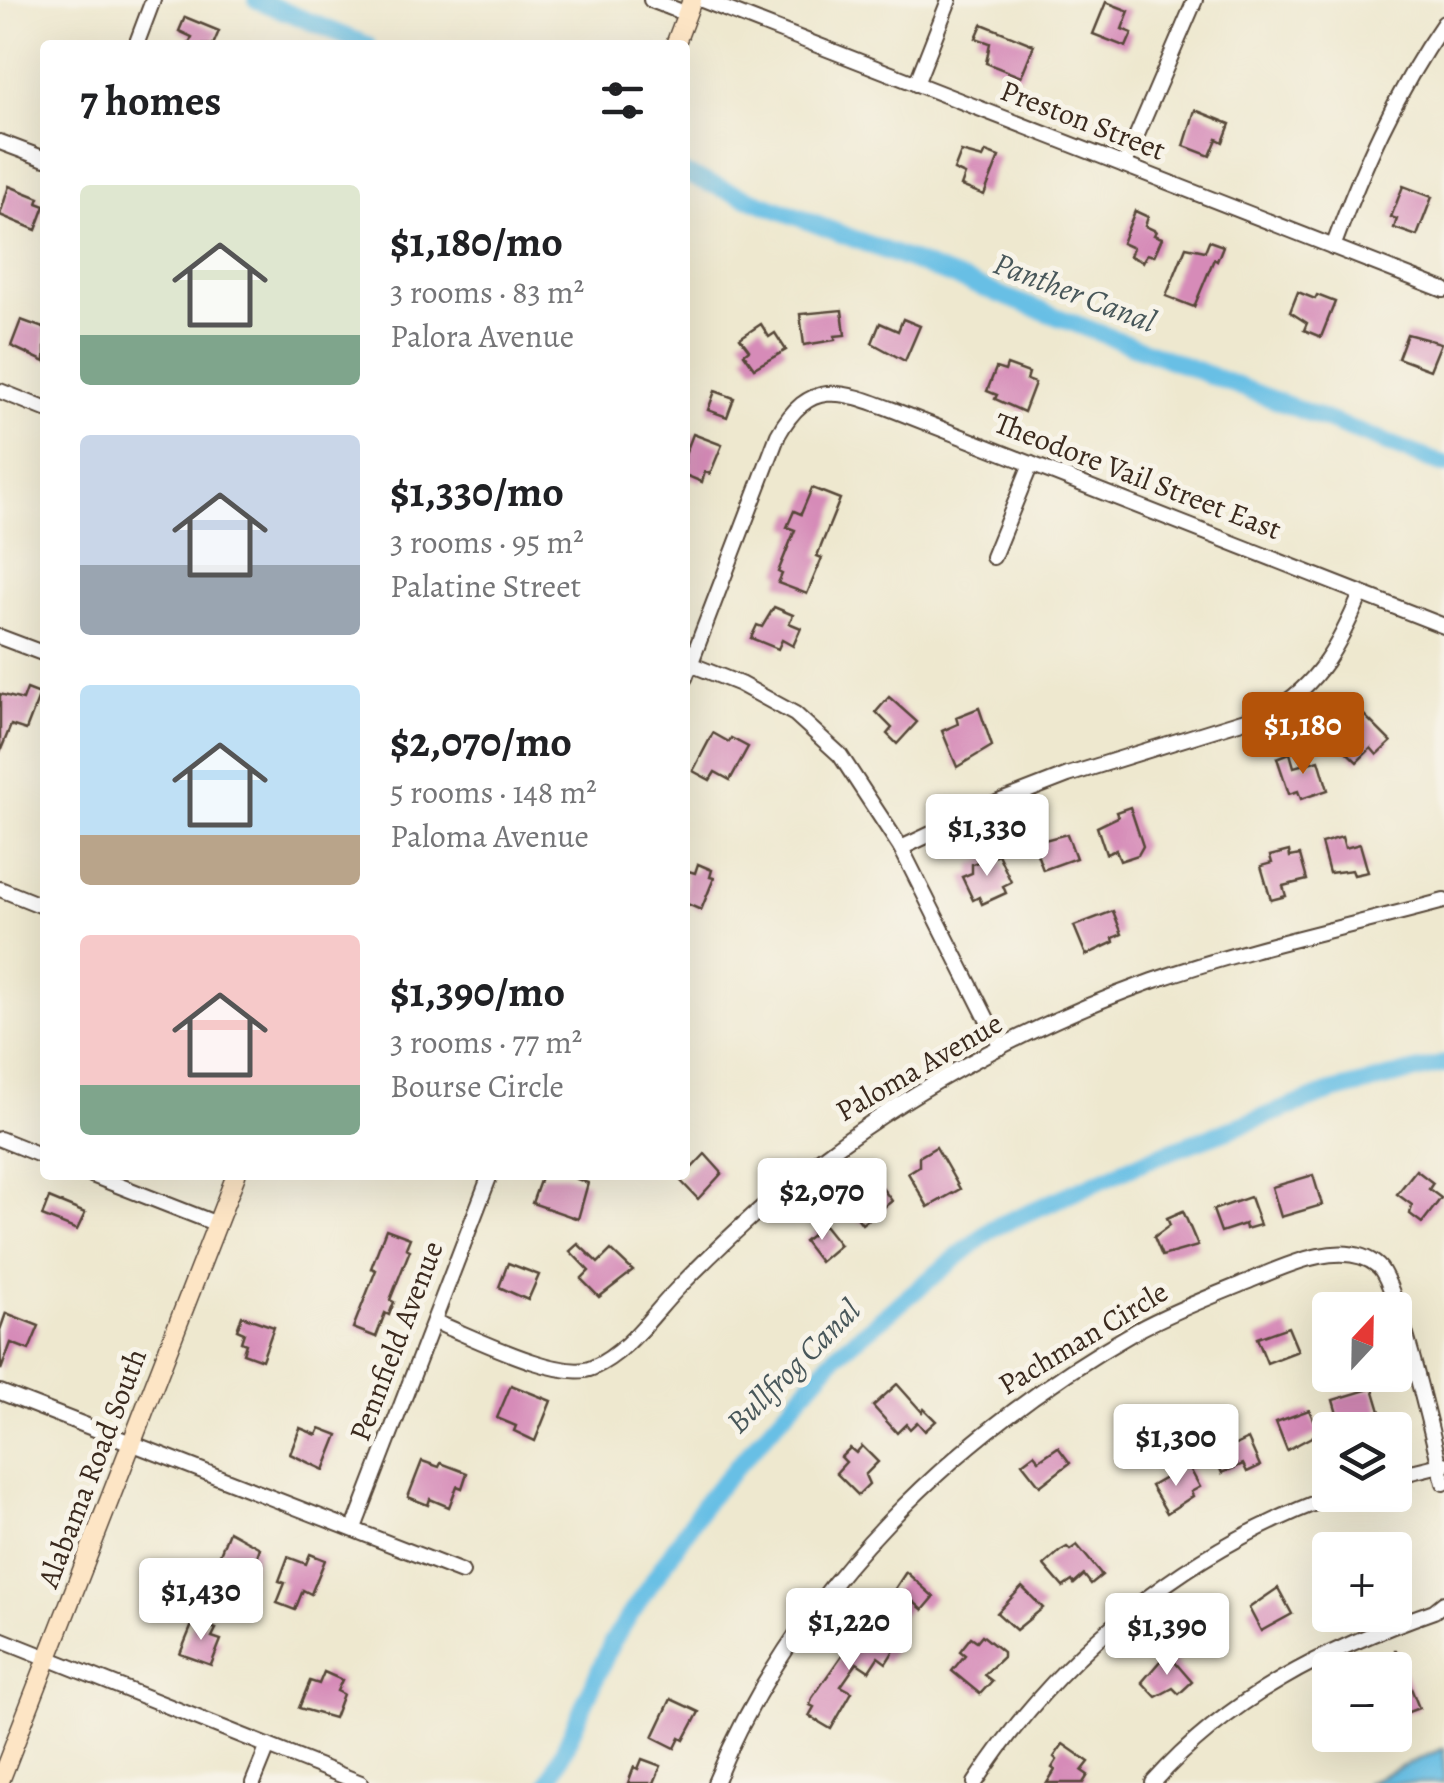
<!DOCTYPE html>
<meta charset="utf-8">
<style>
:root{--surface:#fff;--page:#f2f2f2;--text:#202124;--muted:#757577;--accent:#b45309}
body{margin:0;font-family:Alegreya,serif;background:var(--page);color:var(--text);height:100vh;display:flex;flex-direction:column;font-size:38px;white-space:nowrap}
*{box-sizing:border-box;margin:0}
p{font-size:32px;color:var(--muted)}
.icon{flex:none;width:55px;height:55px;fill:none;stroke:currentColor;stroke-width:2;stroke-linecap:round;stroke-linejoin:round}
.map{position:relative;flex:1;overflow:hidden}
.drawer{position:absolute;left:40px;top:40px;width:650px;height:1140px;display:flex;flex-direction:column;background:var(--surface);border-radius:10px;box-shadow:0 10px 40px #0002}
.drawer>*{flex:none}
.needle{width:65px;rotate:22deg}
.buttons{position:absolute;left:1312px;top:1292px;display:grid;gap:20px}
.buttons a{display:grid;place-items:center;width:100px;height:100px;border-radius:10px;background:var(--surface);box-shadow:0 10px 40px #0002;font-size:50px}
.price{position:absolute;translate:-50% -85px;padding:0 22px;border-radius:10px;background:#fff;color:#222;font-size:32px;line-height:65px;filter:drop-shadow(0 2px 5px #0008)}
.price::after{content:'';position:absolute;left:50%;top:60px;width:30px;height:22px;margin-left:-15px;background:inherit;clip-path:polygon(0 0,100% 0,50% 100%)}
.price.active{background:var(--accent);color:#fff}
ul{padding:0;list-style:none}
li{display:flex;align-items:center;gap:30px;height:250px;padding:0 40px}
li span{display:grid;place-items:center;flex:none;width:280px;height:200px;border-radius:10px;color:#555}
li>.icon{margin-inline-start:auto}
span .icon{width:120px;height:120px;fill:#fffc;stroke-width:1}
li b{font-size:42px}
h2{display:flex;justify-content:space-between;align-items:center;height:120px;padding:0 40px;font-size:42px}
.map>svg:first-child{display:block}
</style>
<div class="map">
<svg width="1444" height="1783" viewBox="0 0 1444 1783">
<rect width="100%" height="100%" fill="#f7f3e8"/>
<filter id="ink" filterUnits="userSpaceOnUse"><feTurbulence type="fractalNoise" baseFrequency=".01" numOctaves="2"/><feDisplacementMap in="SourceGraphic" scale="20" xChannelSelector="R" yChannelSelector="G"/><feConvolveMatrix kernelMatrix="1 2 1 2 8 2 1 2 1" color-interpolation-filters="sRGB"/></filter>
<filter id="wash" filterUnits="userSpaceOnUse"><feTurbulence type="fractalNoise" baseFrequency=".0048" numOctaves="4" result="noise"/><feDisplacementMap in="SourceGraphic" scale="40" xChannelSelector="R" yChannelSelector="G"/><feGaussianBlur stdDeviation="2.25" result="paint"/><feColorMatrix in="noise" values="0 0 0 0 0 0 0 0 0 0 0 0 0 0 0 0 0 1.4 0 .05"/><feComposite in="paint" operator="in"/></filter>
<g filter="url(#wash)">
<rect width="100%" height="100%" fill="#eee8cf"/>
<!-- water -->
<polygon fill="#68bfe5" stroke="#527482" stroke-width="2.5" points="1444,1748 1444,1783 1365,1783"/>
<g fill="none" stroke-linecap="round" stroke-linejoin="round">
<!-- canal -->
<g stroke="#68bfe5" stroke-width="18">
<polyline points="257,0 367,45"/>
<polyline points="685,174 1444,465"/>
<polyline points="549,1783 612,1642 706,1501 836,1355 993,1228 1149,1159 1331,1092 1444,1064"/>
</g>
</g>
<g id="blocks">
<!-- building -->
<g fill="#d68bb8">
<polygon points="1106,2 1129,11 1122,29 1132,33 1126,47 1093,34"/>
<polygon points="185,17 219,31 213,45 188,45 192,37 179,31"/>
<polygon points="982,24 1034,45 1021,77 986,63 990,43 976,38"/>
<polygon points="1195,110 1230,124 1223,142 1217,139 1210,156 1184,146"/>
<polygon points="961,152 983,158 986,152 999,157 984,195 961,186 965,175 954,170"/>
<polygon points="9,186 39,198 37,203 45,206 36,230 0,215"/>
<polygon points="1403,186 1432,197 1417,236 1394,228 1397,219 1391,217"/>
<polygon points="1135,211 1148,217 1145,226 1156,231 1154,235 1162,238 1154,256 1147,254 1143,262 1130,256 1133,248 1122,243"/>
<polygon points="1209,241 1223,246 1217,261 1214,259 1194,307 1166,296 1186,247 1205,251"/>
<polygon points="1298,292 1315,299 1317,295 1335,302 1321,337 1304,330 1307,323 1290,312"/>
<polygon points="842,310 845,335 835,336 835,340 804,345 800,314"/>
<polygon points="903,319 920,326 905,361 872,343 880,323 898,331"/>
<polygon points="21,320 43,328 45,324 45,362 11,346"/>
<polygon points="761,324 769,337 775,333 786,350 754,368 744,354 749,350 740,338"/>
<polygon points="1407,334 1441,343 1430,370 1398,358"/>
<polygon points="1007,365 1029,373 1027,380 1035,383 1024,412 995,399 997,395 987,391 996,368 1005,371"/>
<polygon points="715,391 734,398 727,417 708,410"/>
<polygon points="693,434 722,445 710,474 705,472 702,482 685,475 685,455"/>
<polygon points="812,488 840,499 817,556 822,558 807,594 778,583 782,574 778,572 795,530 787,527 794,511 801,514"/>
<polygon points="774,607 793,615 789,623 801,628 793,646 782,640 778,649 751,638 757,625 762,627"/>
<polygon points="27,689 40,694 26,730 11,725 0,752 0,694 23,700"/>
<polygon points="889,697 917,722 897,744 887,734 892,728 876,712"/>
<polygon points="979,708 992,746 957,767 942,731 958,724 956,717"/>
<polygon points="1362,713 1391,742 1377,755 1371,748 1357,762 1327,733 1342,733"/>
<polygon points="713,733 729,742 731,738 748,747 730,780 715,772 710,780 693,771"/>
<polygon points="1290,753 1294,767 1319,760 1328,790 1301,799 1298,791 1289,794 1277,758"/>
<polygon points="1130,807 1143,846 1138,855 1120,861 1116,850 1106,854 1097,827 1118,817 1116,812"/>
<polygon points="1067,834 1076,858 1043,870 1033,843"/>
<polygon points="1342,837 1345,848 1360,844 1368,872 1354,875 1352,870 1329,873 1321,843"/>
<polygon points="1289,851 1290,857 1300,855 1307,880 1283,886 1286,896 1271,900 1261,866 1272,863 1270,856"/>
<polygon points="998,854 1011,882 1003,886 1006,893 982,904 979,897 973,900 962,877 972,873 972,864"/>
<polygon points="698,864 712,870 710,877 714,878 701,910 685,903 685,870 695,873"/>
<polygon points="1113,911 1122,934 1113,938 1114,942 1086,955 1074,926"/>
<polygon points="936,1147 960,1189 928,1207 908,1173 919,1166 919,1157"/>
<polygon points="705,1154 722,1173 698,1199 678,1178 685,1175"/>
<polygon points="1416,1170 1433,1183 1429,1189 1441,1198 1422,1223 1410,1214 1412,1205 1397,1194"/>
<polygon points="542,1175 566,1175 588,1183 578,1219 532,1203"/>
<polygon points="1313,1175 1322,1205 1281,1217 1272,1187"/>
<polygon points="880,1185 892,1201 862,1224 845,1201 856,1192 861,1199"/>
<polygon points="1250,1197 1260,1225 1246,1229 1245,1224 1221,1232 1213,1210"/>
<polygon points="49,1198 85,1213 77,1230 42,1216"/>
<polygon points="1183,1211 1198,1246 1162,1256 1154,1237 1170,1225 1167,1218"/>
<polygon points="824,1225 840,1245 820,1262 804,1241"/>
<polygon points="386,1229 410,1238 406,1248 410,1250 390,1300 394,1302 389,1315 385,1313 376,1337 353,1328 376,1270 371,1268"/>
<polygon points="578,1244 598,1263 611,1250 633,1271 599,1297 581,1279 589,1271 570,1251"/>
<polygon points="508,1263 539,1275 528,1300 499,1287"/>
<polygon points="6,1313 39,1326 29,1350 11,1343 1,1370 0,1330"/>
<polygon points="242,1316 274,1327 262,1360 243,1353 246,1344 241,1342 244,1333 237,1330"/>
<polygon points="1288,1327 1298,1351 1267,1363 1257,1338"/>
<polygon points="897,1384 922,1412 924,1409 936,1421 925,1431 917,1422 910,1429 906,1424 897,1433 873,1406"/>
<polygon points="511,1385 551,1401 535,1441 514,1431 516,1426 497,1418"/>
<polygon points="1373,1388 1382,1418 1351,1425 1350,1421 1340,1424 1333,1400"/>
<polygon points="1309,1410 1319,1433 1287,1450 1276,1422"/>
<polygon points="300,1428 317,1435 320,1428 338,1435 324,1470 290,1454"/>
<polygon points="1248,1439 1260,1466 1247,1472 1243,1464 1222,1473 1214,1455"/>
<polygon points="862,1446 878,1462 865,1475 869,1484 858,1495 836,1473 846,1462 841,1457 850,1448 856,1453"/>
<polygon points="1058,1447 1070,1463 1040,1486 1022,1463 1034,1454 1039,1460"/>
<polygon points="422,1461 439,1467 441,1463 467,1473 462,1488 457,1486 449,1507 430,1499 428,1505 408,1497"/>
<polygon points="1188,1465 1200,1487 1191,1492 1193,1496 1167,1513 1151,1486"/>
<polygon points="229,1531 260,1548 251,1572 218,1559"/>
<polygon points="1077,1545 1102,1575 1091,1584 1084,1575 1074,1584 1072,1581 1063,1587 1044,1565 1060,1551 1067,1547 1070,1550"/>
<polygon points="310,1554 325,1560 311,1594 303,1590 295,1610 277,1603 285,1583 279,1581 288,1557 306,1564"/>
<polygon points="906,1572 934,1597 923,1610 914,1602 901,1617 885,1604"/>
<polygon points="1022,1587 1043,1608 1016,1630 997,1613"/>
<polygon points="1278,1588 1292,1614 1261,1631 1249,1608"/>
<polygon points="194,1620 216,1629 212,1637 221,1640 211,1665 180,1654"/>
<polygon points="871,1622 892,1636 887,1644 895,1649 886,1663 878,1657 869,1671 857,1663 841,1686 852,1692 831,1729 809,1716 814,1707 810,1705 812,1698 851,1642"/>
<polygon points="982,1635 1003,1652 1003,1657 984,1675 992,1681 980,1694 952,1671 965,1655 960,1651 971,1637 977,1641"/>
<polygon points="1396,1650 1419,1708 1395,1717 1395,1650"/>
<polygon points="1167,1653 1192,1682 1179,1694 1173,1688 1156,1697 1142,1682"/>
<polygon points="324,1672 342,1680 337,1691 343,1694 334,1718 299,1708 310,1681 319,1684"/>
<polygon points="671,1699 699,1712 684,1740 680,1738 675,1748 653,1737"/>
<polygon points="1063,1744 1089,1762 1082,1771 1088,1775 1083,1783 1047,1783 1055,1770 1052,1768 1057,1760 1054,1757"/>
<polygon points="642,1759 661,1766 654,1783 628,1783 634,1767 638,1769"/>
</g>
</g>
</g>
<g filter="url(#ink)">
<use href="#blocks" fill-opacity="0" stroke="#564639" stroke-width="2.5"/>
<g fill="none" stroke-linecap="round" stroke-linejoin="round">
<!-- street casing -->
<g stroke="#564639" stroke-width="18">
<g id="street">
<polyline points="651,0 687,14"/>
<polyline points="702,0 1444,290"/>
<polyline points="136,45 153,0"/>
<polyline points="916,84 949,0"/>
<polyline points="0,142 45,159"/>
<polyline points="1124,165 1195,0"/>
<path d="M1333,247C1363,167 1395,93 1444,23"/>
<polyline points="0,391 45,409"/>
<polyline points="993,557 1031,464"/>
<polyline points="0,637 45,654"/>
<polyline points="685,662 740,684 795,714 840,755 901,848 1001,1047"/>
<path d="M685,678L778,435C810,377 842,391 896,411L1444,626"/>
<path d="M901,848L1001,801L1068,775L1271,712C1319,685 1340,643 1361,594"/>
<polyline points="0,889 45,907"/>
<polyline points="0,1139 45,1157"/>
<polyline points="92,1175 217,1224"/>
<path d="M435,1322C469,1335 560,1382 592,1368C629,1352 653,1313 680,1286C726,1239 774,1194 826,1155C923,1082 1038,1022 1152,981C1247,948 1347,927 1444,901"/>
<polyline points="0,1392 462,1572"/>
<polyline points="1395,1476 1444,1464"/>
<polyline points="354,1528 490,1175"/>
<polyline points="0,1639 361,1783"/>
<polyline points="253,1783 268,1746"/>
<path d="M715,1783C796,1587 956,1433 1138,1330C1173,1311 1212,1296 1249,1281C1284,1266 1345,1237 1378,1266C1398,1283 1435,1448 1444,1483"/>
<path d="M975,1783C1060,1652 1189,1548 1336,1495"/>
<path d="M1153,1783C1229,1697 1328,1648 1434,1611L1444,1603"/>
</g>
</g>
<!-- secondary casing -->
<g stroke="#564639" stroke-width="21">
<g id="secondary">
<polyline points="675,45 692,0"/>
<polyline points="0,1781 236,1175"/>
</g>
</g>
<!-- street -->
<use href="#street" stroke="#fff" stroke-width="14"/>
<!-- secondary -->
<use href="#secondary" stroke="#fde5c5" stroke-width="18"/>
</g>
</g>
<g text-anchor="middle" dominant-baseline="central" stroke-width="10" stroke-linejoin="round" paint-order="stroke">
<!-- street labels -->
<g font-size="30" fill="#3b2a1e" stroke="#f7f3e8">
<text transform="translate(1083 120) rotate(21)">Preston Street</text>
<text transform="translate(1138 476) rotate(21)">Theodore Vail Street East</text>
<text transform="translate(919 1067) rotate(-30)">Paloma Avenue</text>
<text transform="translate(1083 1338) rotate(-31)">Pachman Circle</text>
<text transform="translate(396 1341) rotate(-69)">Pennfield Avenue</text>
<text transform="translate(92 1468) rotate(-69)">Alabama Road South</text>
</g>
<!-- water labels -->
<g font-size="32" font-style="italic" fill="#48575a" stroke="#f7f3e8">
<text transform="translate(1075 292) rotate(21)">Panther Canal</text>
<text transform="translate(793 1366) rotate(-45)">Bullfrog Canal</text>
</g>
</g>
</svg>
<div class="buttons">
<a><svg class="needle" viewBox="-14 -14 28 28"><path d="M0-13l5 13h-10z" fill="#e53935"/><path d="M0 13l5-13h-10z" fill="#757577"/></svg></a>
<a><svg class="icon" aria-label="layers" viewBox="0 0 24 24"><path d="M12 4l9 5-9 5-9-5zM3 14l9 5 9-5"/></svg></a>
<a>+</a>
<a>−</a>
</div>
<b class="price active" style="left:1303px;top:777px">$1,180</b>
<b class="price" style="left:987px;top:879px">$1,330</b>
<b class="price" style="left:822px;top:1243px">$2,070</b>
<b class="price" style="left:1176px;top:1489px">$1,300</b>
<b class="price" style="left:201px;top:1643px">$1,430</b>
<b class="price" style="left:849px;top:1673px">$1,220</b>
<b class="price" style="left:1167px;top:1678px">$1,390</b>
<section class="drawer">
<h2>7 homes<svg class="icon" aria-label="filters" viewBox="0 0 24 24"><path d="M4 7h16M4 17h16"/><circle cx="9" cy="7" r="2"/><circle cx="15" cy="17" r="2"/></svg></h2>
<ul>
<li><span style="background:linear-gradient(#dfe7d0 75%,#7fa58c 0)"><svg class="icon" aria-label="home" viewBox="0 0 24 24"><path d="M3 11l9-7 9 7M6 9v11h12V9"/></svg></span><div><b>$1,180/mo</b><p>3 rooms · 83 m²</p><p>Palora Avenue</p></div></li>
<li><span style="background:linear-gradient(#c9d6e8 65%,#9aa5b1 0)"><svg class="icon" aria-label="home" viewBox="0 0 24 24"><path d="M3 11l9-7 9 7M6 9v11h12V9"/></svg></span><div><b>$1,330/mo</b><p>3 rooms · 95 m²</p><p>Palatine Street</p></div></li>
<li><span style="background:linear-gradient(#bfe0f5 75%,#b9a48a 0)"><svg class="icon" aria-label="home" viewBox="0 0 24 24"><path d="M3 11l9-7 9 7M6 9v11h12V9"/></svg></span><div><b>$2,070/mo</b><p>5 rooms · 148 m²</p><p>Paloma Avenue</p></div></li>
<li><span style="background:linear-gradient(#f6c9c9 75%,#7fa58c 0)"><svg class="icon" aria-label="home" viewBox="0 0 24 24"><path d="M3 11l9-7 9 7M6 9v11h12V9"/></svg></span><div><b>$1,390/mo</b><p>3 rooms · 77 m²</p><p>Bourse Circle</p></div></li>
</ul>
</section>
</div>
